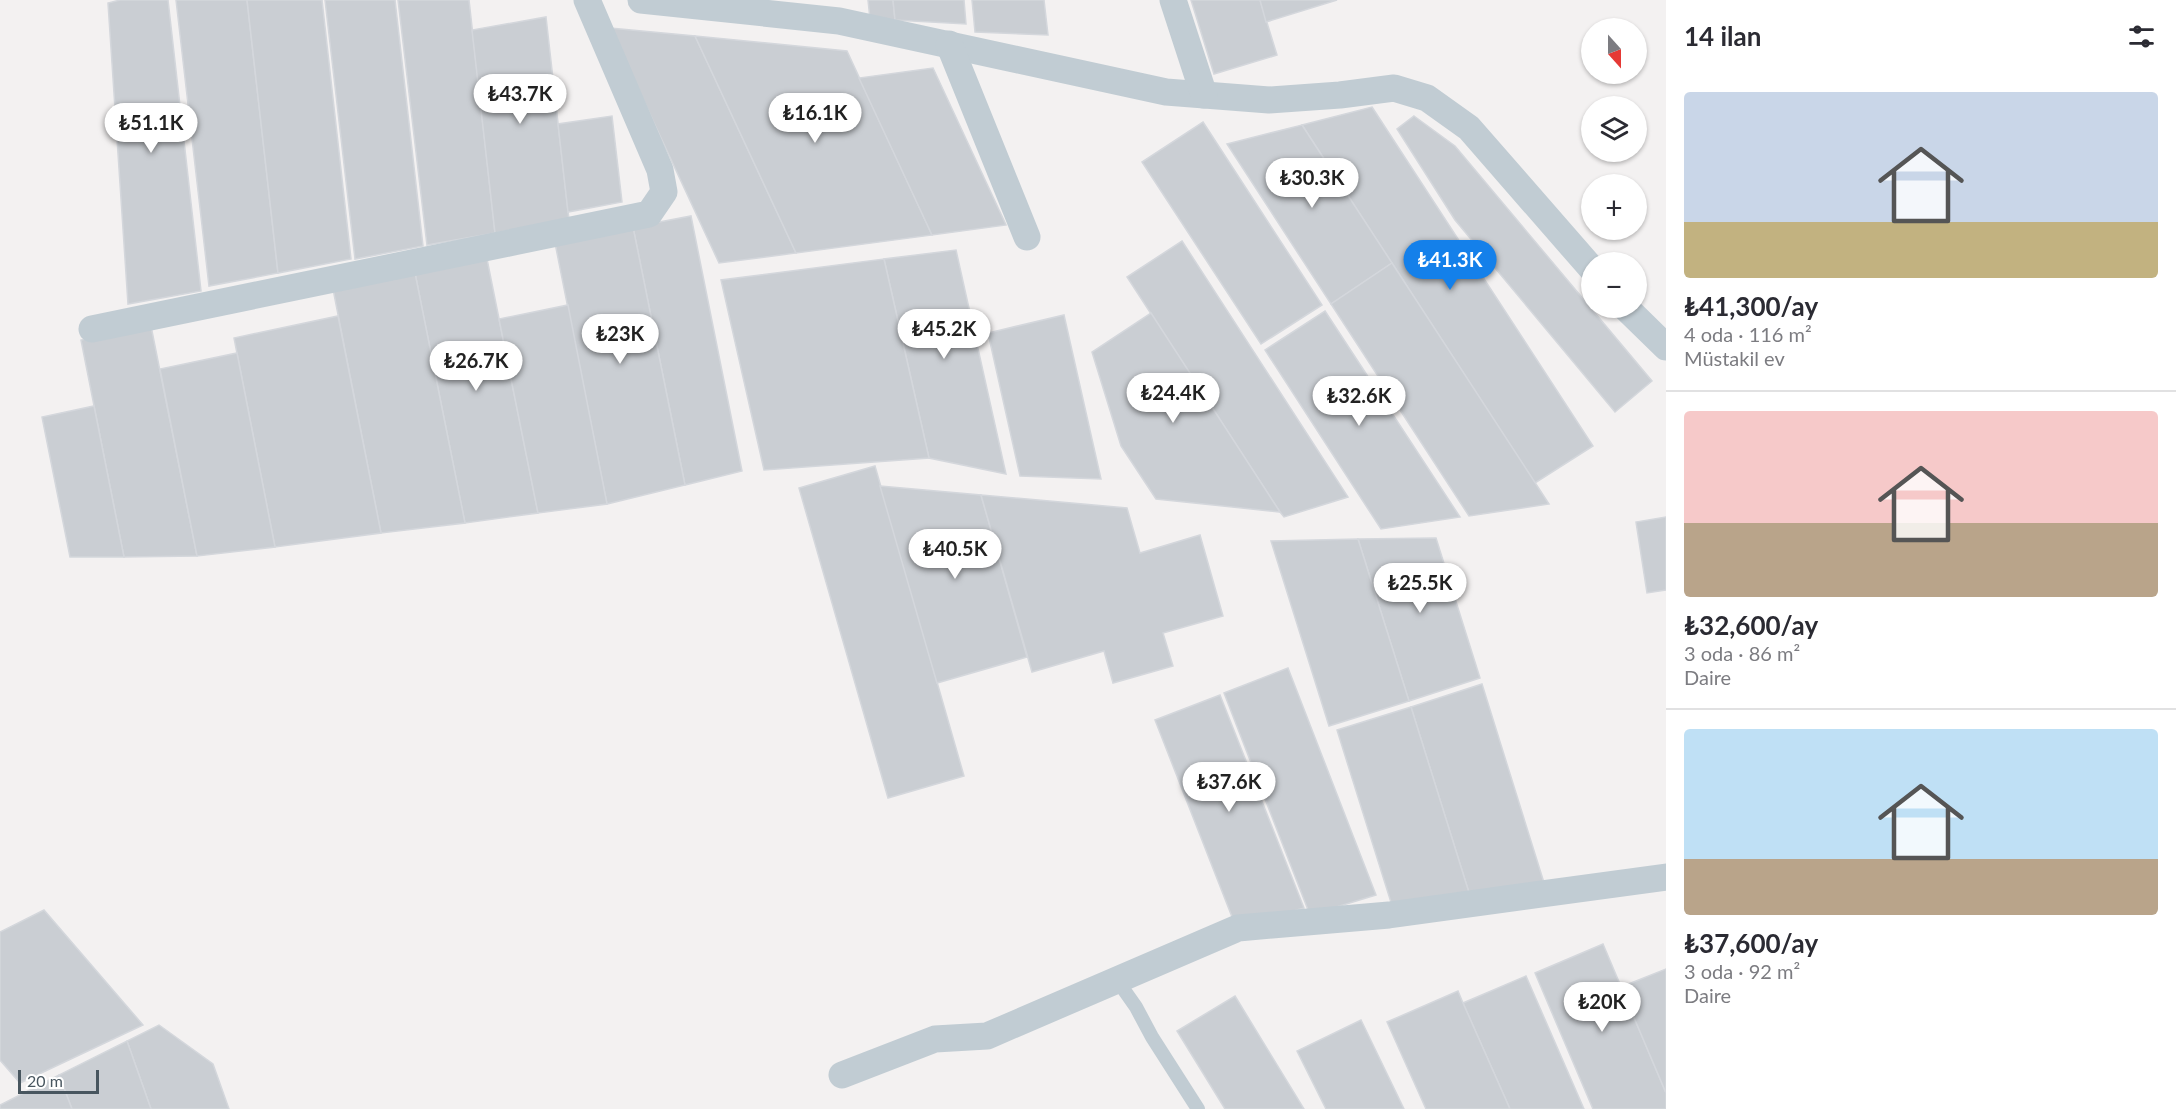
<!DOCTYPE html>
<html lang="tr">
<meta charset="utf-8">
<style>
:root{--surface:#fff;--page:#f2f2f3;--text:#2b2b33;--muted:#7c7c81;--line:#e1e1e2;--accent:#1480ea}
body{margin:0;font-family:Lato,sans-serif;background:var(--page);color:var(--text);height:100vh;display:flex;flex-direction:column;font-size:22px;white-space:nowrap}
*{box-sizing:border-box;margin:0}
p{font-size:20px;color:var(--muted)}
.icon{flex:none;width:33px;height:33px;fill:none;stroke:currentColor;stroke-width:2;stroke-linecap:round;stroke-linejoin:round}
.map{position:relative;flex:1;overflow:hidden}
.drawer{display:flex;flex-direction:column;background:var(--surface);width:510px}
.drawer>*{flex:none}
.needle{width:39px;rotate:159deg}
.buttons{position:absolute;left:1581px;top:18px;display:grid;gap:12px}
.buttons a{display:grid;place-items:center;width:66px;height:66px;border-radius:50%;background:var(--surface);box-shadow:0 2px 4px #0004;font-size:30px}
.scale{position:absolute;left:18px;bottom:15px;width:81px;box-sizing:border-box;padding-left:6px;border:3px solid #48565f;border-top:0;font-size:16px;line-height:21px;white-space:nowrap;color:#48565f;-webkit-text-stroke:4px #fff;paint-order:stroke}
.price{position:absolute;translate:-50% -51px;padding:0 14px;border-radius:21px;background:#fff;color:#222;font-size:20px;line-height:39px;filter:drop-shadow(0 2px 3px #0008)}
.price::after{content:'';position:absolute;left:50%;top:36px;width:18px;height:14px;margin-left:-9px;background:inherit;clip-path:polygon(0 0,100% 0,50% 100%)}
.price.on{background:var(--accent);color:#fff}
ul{padding:0;list-style:none}
li{display:grid;align-content:center;gap:12px;height:318px;padding:0 18px}
li+li{border-top:2px solid var(--line)}
li span{display:grid;place-items:center;height:186px;border-radius:6px;color:#555}
li>.icon{margin-inline-start:auto}
span .icon{width:108px;height:108px;fill:#fffc;stroke-width:1}
li b{font-size:26px}
h2{display:flex;justify-content:space-between;align-items:center;height:72px;padding:0 18px;font-size:26px}
main{display:flex;flex:1;min-height:0}
.map>svg:first-child{display:block}
</style>
<main>
<div class="map">
<svg width="1666" height="1109" viewBox="0 0 1666 1109">
<rect width="100%" height="100%" fill="#f3f1f1"/>
<!-- building -->
<g fill="#caced3" stroke="#d4d7dc" stroke-width="1.5">
<polygon points="120,0 168,0 201,291 128,304 108,3"/>
<polygon points="176,0 247,0 278,273 209,286"/>
<polygon points="247,0 322,0 351,259 278,273"/>
<polygon points="325,0 395,0 423,246 355,259"/>
<polygon points="398,0 469,0 495,233 427,245"/>
<polygon points="868,0 893,0 895,20 870,19"/>
<polygon points="893,0 964,0 966,24 895,20"/>
<polygon points="972,0 1044,0 1048,35 975,32"/>
<polygon points="1191,0 1260,0 1277,55 1214,74"/>
<polygon points="1260,0 1337,0 1266,22"/>
<polygon points="546,17 569,220 495,233 472,30"/>
<polygon points="610,28 695,36 796,253 719,263"/>
<polygon points="695,36 847,51 932,235 796,253"/>
<polygon points="933,68 1006,225 932,235 859,78"/>
<polygon points="1372,107 1593,446 1535,483 1302,125"/>
<polygon points="612,116 622,202 568,212 558,124"/>
<polygon points="1414,116 1455,146 1652,381 1615,412 1455,220 1397,129"/>
<polygon points="1203,122 1322,305 1261,344 1142,162"/>
<polygon points="1302,125 1392,263 1331,304 1227,144"/>
<polygon points="691,216 742,471 685,485 633,227"/>
<polygon points="633,227 685,485 607,504 555,243"/>
<polygon points="1182,241 1348,497 1284,517 1280,512 1127,277"/>
<polygon points="956,250 1006,474 929,458 884,259"/>
<polygon points="487,259 538,513 465,523 415,273"/>
<polygon points="884,259 929,458 764,470 721,280"/>
<polygon points="1392,263 1549,504 1469,516 1331,304"/>
<polygon points="415,273 465,523 381,533 333,289"/>
<polygon points="568,305 607,504 538,513 499,319"/>
<polygon points="1325,311 1460,517 1381,529 1265,350"/>
<polygon points="1151,313 1280,512 1156,499 1121,446 1092,352"/>
<polygon points="1064,315 1101,479 1020,476 988,333"/>
<polygon points="338,316 381,533 275,547 234,338"/>
<polygon points="151,326 197,556 124,557 81,340"/>
<polygon points="237,353 275,547 197,556 160,369"/>
<polygon points="94,406 124,557 70,557 42,417"/>
<polygon points="875,466 964,776 888,798 799,488"/>
<polygon points="880,486 981,495 1027,657 937,683"/>
<polygon points="981,495 1127,508 1140,553 1200,535 1223,616 1163,633 1173,666 1113,683 1104,651 1032,672"/>
<polygon points="1666,517 1666,590 1647,593 1636,522"/>
<polygon points="1436,538 1480,678 1409,701 1358,539"/>
<polygon points="1358,539 1409,701 1329,726 1271,541"/>
<polygon points="1288,668 1376,895 1310,915 1224,693"/>
<polygon points="1482,684 1545,886 1471,899 1411,707"/>
<polygon points="1220,695 1304,908 1236,927 1155,720"/>
<polygon points="1411,707 1471,899 1394,912 1337,730"/>
<polygon points="44,910 143,1025 20,1083 0,1060 0,932"/>
<polygon points="1603,944 1666,1093 1666,1109 1593,1109 1535,973"/>
<polygon points="1666,969 1666,1093 1621,987"/>
<polygon points="1526,976 1584,1109 1510,1109 1463,1003"/>
<polygon points="1458,991 1463,1003 1510,1109 1426,1109 1387,1022"/>
<polygon points="1235,996 1304,1109 1225,1109 1177,1031"/>
<polygon points="1361,1020 1404,1109 1326,1109 1297,1051"/>
<polygon points="159,1025 213,1064 229,1109 151,1109 127,1041"/>
<polygon points="127,1041 151,1109 72,1109 59,1075"/>
<polygon points="59,1075 72,1109 0,1109 0,1105"/>
</g>
<g fill="none" stroke-linecap="round" stroke-linejoin="round">
<!-- lane -->
<polyline stroke="#c1ccd3" stroke-width="14" points="1117,980 1136,1007 1152,1037 1198,1109"/>
<!-- street -->
<g stroke="#c1ccd3" stroke-width="27">
<polyline points="641,0 839,21 1166,92 1269,100 1340,95 1394,88 1427,98 1469,128 1592,269"/>
<polyline points="1173,0 1204,95"/>
<polyline points="949,44 1027,237"/>
<polyline points="1626,308 1666,347"/>
<polyline points="92,329 649,214 664,192 660,170 587,0"/>
<polyline points="842,1075 935,1039 987,1036 1238,928 1389,915 1666,877"/>
</g>
</g>
</svg>
<div class="buttons">
<a><svg class="needle" viewBox="-14 -14 28 28"><path d="M0-13l5 13h-10z" fill="#e53935"/><path d="M0 13l5-13h-10z" fill="#7c7c81"/></svg></a>
<a><svg class="icon" aria-label="layers" viewBox="0 0 24 24"><path d="M12 4l9 5-9 5-9-5zM3 14l9 5 9-5"/></svg></a>
<a>+</a>
<a>−</a>
</div>
<div class="scale">20 m</div>
<b class="price" style="left:520px;top:125px">₺43.7K</b>
<b class="price" style="left:815px;top:144px">₺16.1K</b>
<b class="price" style="left:151px;top:154px">₺51.1K</b>
<b class="price" style="left:1312px;top:209px">₺30.3K</b>
<b class="price on" style="left:1450px;top:291px">₺41.3K</b>
<b class="price" style="left:944px;top:360px">₺45.2K</b>
<b class="price" style="left:620px;top:365px">₺23K</b>
<b class="price" style="left:476px;top:392px">₺26.7K</b>
<b class="price" style="left:1173px;top:424px">₺24.4K</b>
<b class="price" style="left:1359px;top:427px">₺32.6K</b>
<b class="price" style="left:955px;top:580px">₺40.5K</b>
<b class="price" style="left:1420px;top:614px">₺25.5K</b>
<b class="price" style="left:1229px;top:813px">₺37.6K</b>
<b class="price" style="left:1602px;top:1033px">₺20K</b>
</div>
<section class="drawer">
<h2>14 ilan<svg class="icon" aria-label="filters" viewBox="0 0 24 24"><path d="M4 7h16M4 17h16"/><circle cx="9" cy="7" r="2"/><circle cx="15" cy="17" r="2"/></svg></h2>
<ul>
<li><span style="background:linear-gradient(#c9d6e8 70%,#c2b280 0)"><svg class="icon" aria-label="home" viewBox="0 0 24 24"><path d="M3 11l9-7 9 7M6 9v11h12V9"/></svg></span><div><b>₺41,300/ay</b><p>4 oda · 116 m²</p><p>Müstakil ev</p></div></li>
<li><span style="background:linear-gradient(#f6c9c9 60%,#b9a48a 0)"><svg class="icon" aria-label="home" viewBox="0 0 24 24"><path d="M3 11l9-7 9 7M6 9v11h12V9"/></svg></span><div><b>₺32,600/ay</b><p>3 oda · 86 m²</p><p>Daire</p></div></li>
<li><span style="background:linear-gradient(#bfe0f5 70%,#b9a48a 0)"><svg class="icon" aria-label="home" viewBox="0 0 24 24"><path d="M3 11l9-7 9 7M6 9v11h12V9"/></svg></span><div><b>₺37,600/ay</b><p>3 oda · 92 m²</p><p>Daire</p></div></li>
</ul>
</section>
</main>
